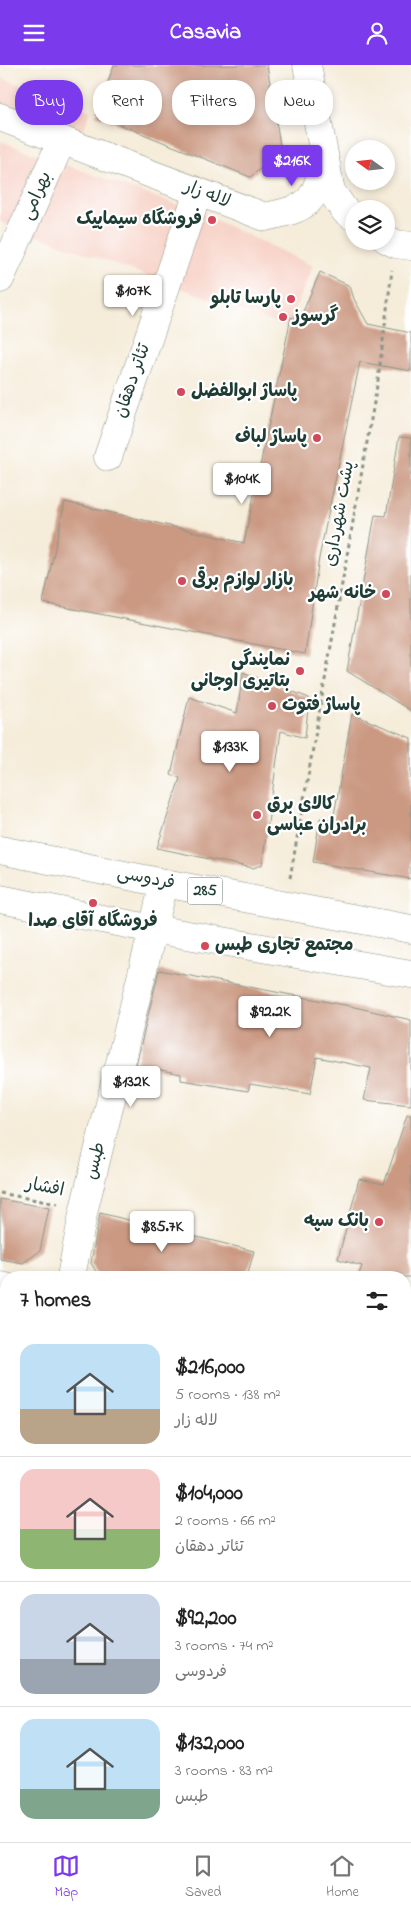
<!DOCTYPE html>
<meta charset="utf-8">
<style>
:root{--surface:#fff;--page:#f2f2f2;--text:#222;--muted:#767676;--line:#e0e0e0;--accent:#7c3aed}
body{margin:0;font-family:"Indie Flower","Playpen Sans Arabic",sans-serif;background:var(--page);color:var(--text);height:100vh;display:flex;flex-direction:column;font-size:19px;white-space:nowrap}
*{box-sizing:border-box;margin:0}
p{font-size:16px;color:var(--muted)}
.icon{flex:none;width:28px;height:28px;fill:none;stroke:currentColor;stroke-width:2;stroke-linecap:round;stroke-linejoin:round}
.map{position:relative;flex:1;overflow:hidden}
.details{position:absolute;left:0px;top:1206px;width:411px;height:571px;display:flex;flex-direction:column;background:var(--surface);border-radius:20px 20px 0 0;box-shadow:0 2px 8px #0003}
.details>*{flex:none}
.hud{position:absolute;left:15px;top:15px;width:381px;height:45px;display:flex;gap:10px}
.needle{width:32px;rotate:285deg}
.fabs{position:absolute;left:345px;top:75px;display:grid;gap:10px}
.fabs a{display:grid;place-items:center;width:50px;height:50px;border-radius:50%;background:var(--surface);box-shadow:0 2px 8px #0003;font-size:25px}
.price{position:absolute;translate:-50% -42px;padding:0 11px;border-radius:5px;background:#fff;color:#222;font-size:16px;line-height:32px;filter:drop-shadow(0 1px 2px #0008)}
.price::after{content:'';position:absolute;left:50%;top:30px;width:15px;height:11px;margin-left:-8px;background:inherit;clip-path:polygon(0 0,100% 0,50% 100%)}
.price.selected{background:var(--accent);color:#fff}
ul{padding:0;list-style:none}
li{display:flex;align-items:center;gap:15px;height:125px;padding:0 20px}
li+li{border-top:1px solid var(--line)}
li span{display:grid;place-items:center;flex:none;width:140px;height:100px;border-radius:15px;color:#555}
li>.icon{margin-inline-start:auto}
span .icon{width:60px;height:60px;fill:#fffc;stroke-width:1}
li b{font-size:21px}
h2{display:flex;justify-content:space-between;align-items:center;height:60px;padding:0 20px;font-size:21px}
.pill{padding:0 18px;border-radius:20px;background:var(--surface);box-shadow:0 2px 8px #0003;font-size:18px;line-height:45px}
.pill.selected{background:var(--accent);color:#fff}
header{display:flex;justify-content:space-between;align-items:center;height:65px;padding:0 20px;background:var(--accent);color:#fff;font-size:22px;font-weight:800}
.tab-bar{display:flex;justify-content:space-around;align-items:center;height:70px;border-top:1px solid var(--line);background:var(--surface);font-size:14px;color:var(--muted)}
.tab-bar a{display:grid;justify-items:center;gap:2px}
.tab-bar .selected{color:var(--accent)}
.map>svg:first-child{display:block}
</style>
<header><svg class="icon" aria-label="menu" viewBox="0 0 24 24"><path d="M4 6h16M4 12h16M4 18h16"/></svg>Casavia<svg class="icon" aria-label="person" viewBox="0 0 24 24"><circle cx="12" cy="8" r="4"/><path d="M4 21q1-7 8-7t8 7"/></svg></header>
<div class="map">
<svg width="411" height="1777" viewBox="0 0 411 1777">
<rect width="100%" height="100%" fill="#fff"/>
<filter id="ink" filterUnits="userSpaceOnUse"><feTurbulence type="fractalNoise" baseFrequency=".02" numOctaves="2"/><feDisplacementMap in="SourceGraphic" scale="10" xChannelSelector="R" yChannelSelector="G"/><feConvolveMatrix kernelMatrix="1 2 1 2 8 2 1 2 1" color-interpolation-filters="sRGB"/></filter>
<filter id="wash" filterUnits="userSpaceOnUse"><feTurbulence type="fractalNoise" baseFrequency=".0096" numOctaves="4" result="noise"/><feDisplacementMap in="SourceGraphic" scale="20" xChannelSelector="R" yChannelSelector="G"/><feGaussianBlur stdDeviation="1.12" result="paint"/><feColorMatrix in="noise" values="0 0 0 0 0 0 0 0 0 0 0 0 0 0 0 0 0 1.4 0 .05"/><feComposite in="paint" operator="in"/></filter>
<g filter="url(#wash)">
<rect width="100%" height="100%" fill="#f5ecd9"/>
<!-- built -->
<g fill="#f7d1c6">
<polygon points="0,12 91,46 81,70 0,39"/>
<polygon points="0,76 205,150 313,201 287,262 0,157"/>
</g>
<g id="blocks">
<!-- building -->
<g fill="#cb9982">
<polygon points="114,0 267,0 281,87 250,112 96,50"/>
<polygon points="320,207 350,221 354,234 368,259 411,268 411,306 360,297 319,493 305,589 43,538 65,437 244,478 291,252 299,256"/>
<polygon points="399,372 411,373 411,646 347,606 375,450 386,451"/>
<polygon points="243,607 309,633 305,673 281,666 262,800 253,803 157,783 180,713 171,710 189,632 237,648"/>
<polygon points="352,649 411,673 411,814 313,797 320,753 333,756"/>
<polygon points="159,905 350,941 411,955 411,1040 364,1035 371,1003 317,992 310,1029 250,1019 248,1026 181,1015 181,1009 136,1000"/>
<polygon points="407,1050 411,1050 411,1212 358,1212 362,1201 338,1194 359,1114 384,1119"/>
<polygon points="0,1134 49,1143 40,1186 23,1198 0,1194"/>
<polygon points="100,1148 254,1186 247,1212 114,1212 98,1210 91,1198"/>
</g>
</g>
</g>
<g filter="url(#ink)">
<use href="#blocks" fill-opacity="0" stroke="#8a9486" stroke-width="1"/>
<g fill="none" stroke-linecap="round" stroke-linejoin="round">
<!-- minor casing -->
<g stroke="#8a9486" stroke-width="29">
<g id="minor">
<polyline points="0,214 62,75"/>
<polyline points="108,392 198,127"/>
<polyline points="71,1212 84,1144 153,864"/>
<polyline points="0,1221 6,1222"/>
<polyline points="53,1777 55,1771"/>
</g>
</g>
<!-- major casing -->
<g stroke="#8a9486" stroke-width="29">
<g id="major">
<polyline points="307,0 331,126 345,146 354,152"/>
<path d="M0,52L265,152C308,143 316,139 324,95"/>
<polyline points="386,174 396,179 411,181"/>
<polyline points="0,785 164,818 411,864"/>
<polyline points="0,834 153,864 411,909"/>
<polyline points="153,864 164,818"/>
<polyline points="405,1566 411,1542"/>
<polyline points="353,1777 355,1771"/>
<polyline points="394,1777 402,1771"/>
</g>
</g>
<!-- path -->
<g stroke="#8a9486" stroke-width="3" stroke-dasharray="4 4" stroke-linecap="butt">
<polyline points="290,813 378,315 392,205"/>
<polyline points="0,1128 58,1139"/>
</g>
<!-- minor -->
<use href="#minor" stroke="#fff" stroke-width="28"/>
<!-- major -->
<use href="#major" stroke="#fff" stroke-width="28"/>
</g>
</g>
<!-- markers -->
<g fill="#d1495b" stroke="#fff" stroke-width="2">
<circle cx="212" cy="155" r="5"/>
<circle cx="291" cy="234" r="5"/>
<circle cx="283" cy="252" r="5"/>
<circle cx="181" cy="327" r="5"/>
<circle cx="317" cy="373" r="5"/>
<circle cx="182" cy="516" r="5"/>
<circle cx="386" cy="529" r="5"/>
<circle cx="300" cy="606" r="5"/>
<circle cx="272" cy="641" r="5"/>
<circle cx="257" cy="750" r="5"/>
<circle cx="93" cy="838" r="5"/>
<circle cx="205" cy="881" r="5"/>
<circle cx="379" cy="1157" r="5"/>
</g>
<g text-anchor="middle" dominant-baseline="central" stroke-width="4.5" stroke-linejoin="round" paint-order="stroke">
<!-- shield labels -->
<rect fill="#fff" stroke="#627771" stroke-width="1" x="187.5" y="812.5" width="35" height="27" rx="4"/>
<g font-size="16" font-weight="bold" fill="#1f3d34">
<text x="205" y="826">285</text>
</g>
<!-- street labels -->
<g font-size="18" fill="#1f3d34" stroke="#fff">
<text transform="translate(207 130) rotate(21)">لاله زار</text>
<text transform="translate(37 131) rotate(-66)">بهرامی</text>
<text transform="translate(133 316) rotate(-71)">تئاتر دهقان</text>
<text transform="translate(340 449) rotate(-80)">پشت شهرداری</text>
<text transform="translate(146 814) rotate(11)">فردوسی</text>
<text transform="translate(96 1096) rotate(-76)">طبس</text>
<text transform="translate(45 1123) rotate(11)">افشار</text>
</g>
<!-- poi labels -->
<g font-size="18" font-weight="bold" fill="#1f3d34" stroke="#fff" text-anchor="end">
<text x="202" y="155">فروشگاه سیماپیک</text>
<text x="281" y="234">پارسا تابلو</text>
<text x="293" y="252" text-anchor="start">گرسوز</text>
<text x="191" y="327" text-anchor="start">پاساژ ابوالفضل</text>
<text x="307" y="373">پاساژ لباف</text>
<text x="192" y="516" text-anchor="start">بازار لوازم برقی</text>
<text x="376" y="529">خانه شهر</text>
<text x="290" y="596">نمایندگی<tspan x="290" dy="21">بتاتیری اوجانی</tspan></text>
<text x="282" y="641" text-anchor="start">پاساژ فتوت</text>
<text x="267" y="740" text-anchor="start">کالاى برق<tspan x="267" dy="21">برادران عباسى</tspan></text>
<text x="93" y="857" text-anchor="middle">فروشگاه آقای صدا</text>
<text x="215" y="881" text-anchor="start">مجتمع تجاری طبس</text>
<text x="369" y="1157">بانک سپه</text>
</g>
</g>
</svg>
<div class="fabs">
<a><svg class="needle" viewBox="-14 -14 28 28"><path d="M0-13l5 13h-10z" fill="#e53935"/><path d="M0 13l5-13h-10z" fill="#767676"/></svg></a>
<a><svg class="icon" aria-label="layers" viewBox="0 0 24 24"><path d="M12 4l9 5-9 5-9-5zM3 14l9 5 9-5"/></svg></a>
</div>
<b class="price selected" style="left:292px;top:122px">$216K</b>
<b class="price" style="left:133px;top:252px">$107K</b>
<b class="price" style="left:242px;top:440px">$104K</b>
<b class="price" style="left:230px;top:708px">$133K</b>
<b class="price" style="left:270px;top:973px">$92.2K</b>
<b class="price" style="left:131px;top:1043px">$132K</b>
<b class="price" style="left:162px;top:1188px">$85.7K</b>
<div class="hud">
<a class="pill selected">Buy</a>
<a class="pill">Rent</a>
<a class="pill">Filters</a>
<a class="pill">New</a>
</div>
<section class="details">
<h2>7 homes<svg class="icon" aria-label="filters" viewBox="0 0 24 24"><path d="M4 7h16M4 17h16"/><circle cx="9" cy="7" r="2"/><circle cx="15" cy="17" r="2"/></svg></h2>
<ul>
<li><span style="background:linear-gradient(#bfe0f5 65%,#b9a48a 0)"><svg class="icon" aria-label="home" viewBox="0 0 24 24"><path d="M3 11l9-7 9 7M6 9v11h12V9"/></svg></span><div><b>$216,000</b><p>5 rooms · 138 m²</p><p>لاله زار</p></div></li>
<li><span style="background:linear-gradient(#f6c9c9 60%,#8fb573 0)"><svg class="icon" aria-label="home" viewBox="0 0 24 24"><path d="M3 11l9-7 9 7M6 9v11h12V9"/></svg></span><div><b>$104,000</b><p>2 rooms · 66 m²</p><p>تئاتر دهقان</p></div></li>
<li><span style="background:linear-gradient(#c9d6e8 65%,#9aa5b1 0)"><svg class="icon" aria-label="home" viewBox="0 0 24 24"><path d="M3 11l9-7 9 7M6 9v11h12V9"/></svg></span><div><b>$92,200</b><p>3 rooms · 74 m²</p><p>فردوسی</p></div></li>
<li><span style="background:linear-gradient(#bfe0f5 70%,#7fa58c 0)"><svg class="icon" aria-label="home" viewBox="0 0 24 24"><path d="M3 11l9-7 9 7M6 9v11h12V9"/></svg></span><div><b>$132,000</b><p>3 rooms · 83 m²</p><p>طبس</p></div></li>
</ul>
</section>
</div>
<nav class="tab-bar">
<a class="selected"><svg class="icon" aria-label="map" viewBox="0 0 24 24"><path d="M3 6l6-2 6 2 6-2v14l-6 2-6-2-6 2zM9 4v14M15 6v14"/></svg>Map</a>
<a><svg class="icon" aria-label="saved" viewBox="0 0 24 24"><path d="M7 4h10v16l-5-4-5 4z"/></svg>Saved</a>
<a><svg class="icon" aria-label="home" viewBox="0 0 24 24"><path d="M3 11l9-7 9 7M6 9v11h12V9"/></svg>Home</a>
</nav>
